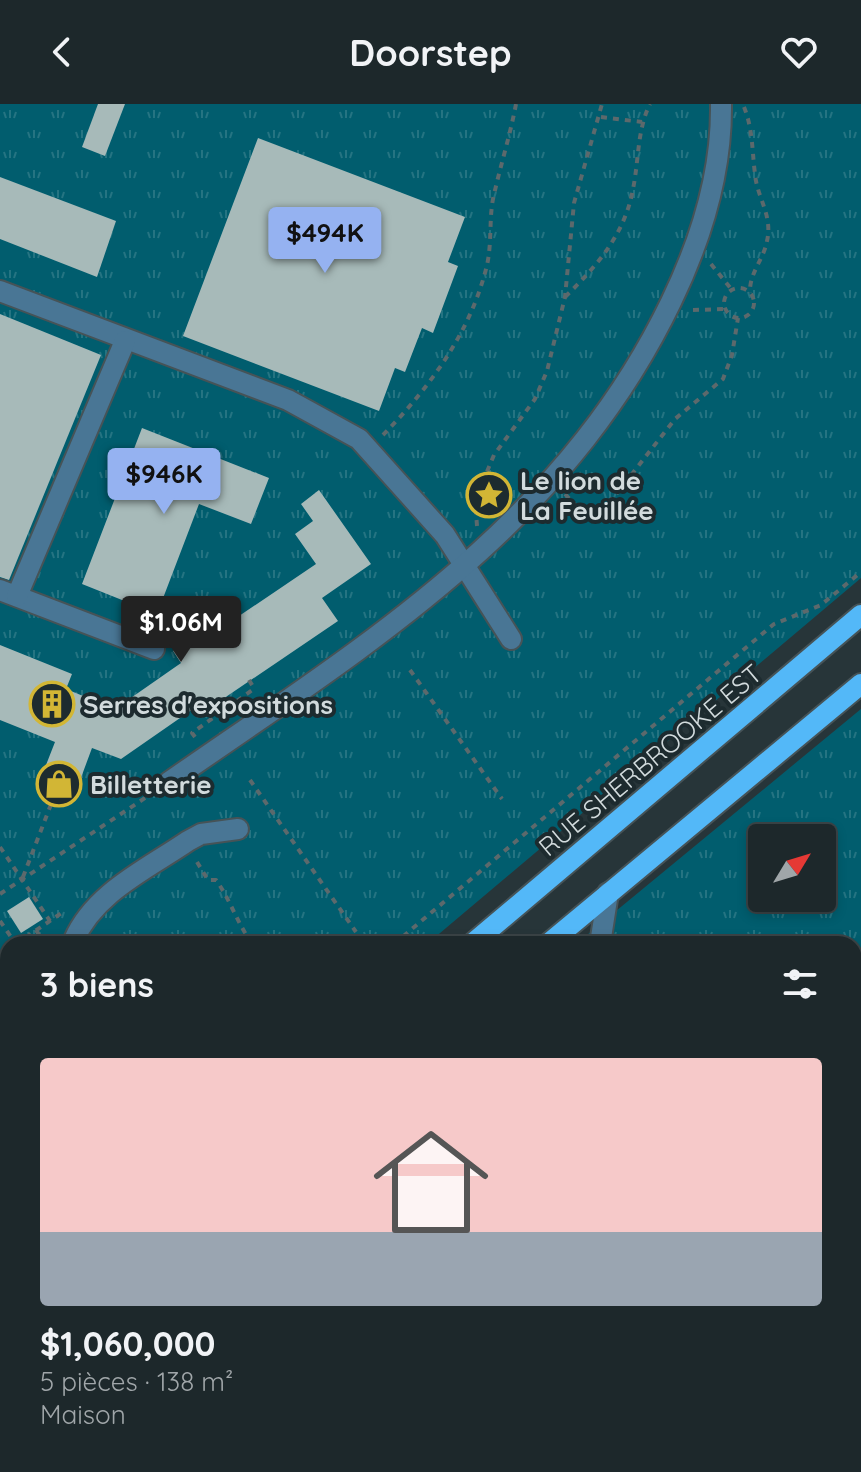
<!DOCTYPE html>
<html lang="fr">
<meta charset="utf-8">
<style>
:root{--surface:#1d282b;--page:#2a3437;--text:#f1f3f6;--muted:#a0a6a9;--line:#3b4447;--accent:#95b2f1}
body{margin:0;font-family:Quicksand,sans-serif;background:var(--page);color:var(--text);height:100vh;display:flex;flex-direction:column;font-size:30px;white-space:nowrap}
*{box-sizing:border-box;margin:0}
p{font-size:26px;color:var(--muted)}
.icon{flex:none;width:44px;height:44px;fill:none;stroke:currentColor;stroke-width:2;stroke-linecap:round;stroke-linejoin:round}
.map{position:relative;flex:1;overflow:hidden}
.sheet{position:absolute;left:0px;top:832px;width:862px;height:536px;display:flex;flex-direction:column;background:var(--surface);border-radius:24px 24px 0 0;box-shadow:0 4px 12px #0003,0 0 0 2px var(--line)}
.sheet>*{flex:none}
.needle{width:52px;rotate:52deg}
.fabs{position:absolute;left:748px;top:720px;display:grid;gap:16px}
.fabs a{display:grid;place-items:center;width:88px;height:88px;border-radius:8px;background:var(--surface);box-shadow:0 4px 12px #0003,0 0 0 2px var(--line);font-size:40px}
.price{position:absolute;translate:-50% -68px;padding:0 18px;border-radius:8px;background:var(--accent);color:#111;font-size:26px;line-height:52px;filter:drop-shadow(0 2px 4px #0008)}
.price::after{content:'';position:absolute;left:50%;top:48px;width:24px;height:18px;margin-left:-12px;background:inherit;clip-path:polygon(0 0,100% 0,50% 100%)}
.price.current{background:#222;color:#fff}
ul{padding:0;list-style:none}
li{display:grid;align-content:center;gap:16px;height:424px;padding:0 40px}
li+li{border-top:2px solid var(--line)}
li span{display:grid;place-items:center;height:248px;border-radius:8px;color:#555}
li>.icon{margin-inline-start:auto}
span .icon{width:144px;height:144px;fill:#fffc;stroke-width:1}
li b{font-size:34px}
h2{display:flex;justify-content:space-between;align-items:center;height:96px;padding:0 40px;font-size:34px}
header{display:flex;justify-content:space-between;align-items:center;height:104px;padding:0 40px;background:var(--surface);font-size:36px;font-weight:800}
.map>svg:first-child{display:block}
</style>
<header><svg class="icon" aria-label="back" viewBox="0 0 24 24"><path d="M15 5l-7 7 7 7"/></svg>Doorstep<svg class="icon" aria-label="heart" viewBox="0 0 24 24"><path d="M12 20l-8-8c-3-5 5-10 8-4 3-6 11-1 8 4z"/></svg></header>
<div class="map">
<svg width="861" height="1368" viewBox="0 0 861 1368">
<defs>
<pattern id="park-tufts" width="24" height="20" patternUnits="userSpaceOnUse" patternTransform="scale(2)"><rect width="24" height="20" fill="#015d6e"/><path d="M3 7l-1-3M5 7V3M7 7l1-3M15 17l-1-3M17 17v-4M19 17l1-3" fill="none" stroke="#257482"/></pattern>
</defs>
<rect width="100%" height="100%" fill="#273539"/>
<!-- park -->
<g fill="url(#park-tufts)" fill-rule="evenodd">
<polygon points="0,0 861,0 861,474 427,840 8,840 8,1179 0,1184"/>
<path d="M861,605V1368H0V1288L8,1283V1360H854V840H576ZM762,734H822V794H762Z"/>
</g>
<!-- building -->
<g fill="#a7bab9">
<polygon points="98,0 125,0 105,52 82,43"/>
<polygon points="258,34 465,113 448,158 458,162 433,229 422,224 405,268 395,264 379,307 183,232"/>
<polygon points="0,73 116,117 97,173 0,135"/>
<polygon points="0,210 101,251 9,476 0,473"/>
<polygon points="142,324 269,374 251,420 199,400 157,510 82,480"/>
<polygon points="319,386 371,460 322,494 338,517 211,603 206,596 121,655 92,644 72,698 37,684 55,638 0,616 0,541 72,570 66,585 115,605 181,559 173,547 200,528 205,535 316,460 295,430 313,417 301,400"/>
<polygon points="29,793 43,815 21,829 7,807"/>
</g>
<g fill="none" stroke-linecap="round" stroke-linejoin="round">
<!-- minor casing -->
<g stroke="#465357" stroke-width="24">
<g id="minor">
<polyline points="0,187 288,296 359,335 445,431 511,535"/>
<polyline points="0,486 154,545"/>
<polyline points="17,492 125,237"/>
<path d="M169,678C366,541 563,422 671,198C701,136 722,69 721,0"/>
<path d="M74,836C94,789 147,765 188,737L201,730L238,725"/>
<polyline points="600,840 608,789"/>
<polyline points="0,1042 8,1037"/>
<polyline points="321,1367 332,1360"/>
<polyline points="130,1368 142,1360"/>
</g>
</g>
<!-- major casing -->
<g stroke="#465357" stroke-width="24">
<g id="major">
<polyline points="472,840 861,511"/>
<polyline points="548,840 861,580"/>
<polyline points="0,1209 8,1204"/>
<polyline points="0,1270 8,1265"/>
</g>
</g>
<!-- path -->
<g stroke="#5c696c" stroke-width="4" stroke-dasharray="6 6" stroke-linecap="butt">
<path d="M744,3C753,25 752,47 755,70C757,94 773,111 767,137C764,155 749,169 750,189"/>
<polyline points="601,13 642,18"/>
<polyline points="711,160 732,186"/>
<circle cx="739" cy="199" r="15"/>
<path d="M565,193C597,162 625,130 633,85C639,56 637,26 650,0"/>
<polyline points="693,206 726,205"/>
<path d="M383,331C430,283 471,228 487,161C492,139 489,116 493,95C500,63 510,32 516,0"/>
<polyline points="486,370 505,392"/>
<polyline points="565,390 588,415 614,393 675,315 723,275 732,251 738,214"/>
<polyline points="477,422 474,381 486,370 494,351 535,295 547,267 565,193 574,99 602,0"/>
<polyline points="410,566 502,695"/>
<polyline points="249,576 255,586"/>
<polyline points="216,600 222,608"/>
<polyline points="195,633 192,629 255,584"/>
<polyline points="250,676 356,828"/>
<polyline points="0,743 50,817"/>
<path d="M197,758L208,776H216C229,794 235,813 247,832H254L259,840"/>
<polyline points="23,773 55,690"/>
<polyline points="0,790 151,690"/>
<polyline points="0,817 16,840"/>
<polyline points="36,826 44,839"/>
<polyline points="16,840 63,808"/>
<polyline points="394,840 774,520 821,501 861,468"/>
<polyline points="0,850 8,845"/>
<polyline points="854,871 861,866"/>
<polyline points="0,1079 8,1073"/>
<polyline points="0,1146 8,1141"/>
<polyline points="0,1321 3,1297"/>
<polyline points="0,1341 8,1352"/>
<polyline points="0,1357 8,1368"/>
<polyline points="13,1360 19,1368"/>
<polyline points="354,1362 363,1368"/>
<polyline points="43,1368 55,1360"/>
</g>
<!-- minor -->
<use href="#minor" stroke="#497695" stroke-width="20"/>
<!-- major -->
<use href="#major" stroke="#53b8f8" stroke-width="20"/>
</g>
<!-- icons -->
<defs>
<g id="sight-ring" transform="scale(2.3)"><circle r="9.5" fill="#1d2b2f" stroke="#d2b635" stroke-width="1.5"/><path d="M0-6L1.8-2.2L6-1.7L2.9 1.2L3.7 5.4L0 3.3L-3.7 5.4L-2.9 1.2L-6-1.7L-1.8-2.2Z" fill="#d2b635"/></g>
<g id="building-ring" transform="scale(2.3)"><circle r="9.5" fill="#1d2b2f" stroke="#d2b635" stroke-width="1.5"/><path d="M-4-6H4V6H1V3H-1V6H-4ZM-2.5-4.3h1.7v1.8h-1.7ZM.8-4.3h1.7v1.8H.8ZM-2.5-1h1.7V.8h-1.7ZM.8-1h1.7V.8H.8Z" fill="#d2b635"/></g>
<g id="shop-ring" transform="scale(2.3)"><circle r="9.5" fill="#1d2b2f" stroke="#d2b635" stroke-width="1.5"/><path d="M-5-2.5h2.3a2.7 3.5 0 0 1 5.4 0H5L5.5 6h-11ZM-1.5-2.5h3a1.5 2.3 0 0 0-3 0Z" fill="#d2b635"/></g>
</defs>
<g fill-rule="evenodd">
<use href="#sight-ring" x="489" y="391"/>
<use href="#building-ring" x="52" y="600"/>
<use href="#shop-ring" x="59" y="680"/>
</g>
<g text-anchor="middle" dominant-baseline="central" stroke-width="8" stroke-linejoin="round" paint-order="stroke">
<!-- poi labels -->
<g font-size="26" font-weight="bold" fill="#d2dbdd" stroke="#1d2b2f" text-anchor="start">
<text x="520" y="376">Le lion de<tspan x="520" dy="30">La Feuillée</tspan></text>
<text x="83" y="600">Serres d'expositions</text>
<text x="90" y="680">Billetterie</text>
</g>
<!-- street labels -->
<g font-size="26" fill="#d2dbdd" stroke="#1d2b2f">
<text transform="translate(650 656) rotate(-40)">RUE SHERBROOKE EST</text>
</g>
</g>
</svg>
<div class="fabs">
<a><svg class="needle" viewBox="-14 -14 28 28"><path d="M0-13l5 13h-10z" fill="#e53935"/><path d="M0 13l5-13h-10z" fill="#a0a6a9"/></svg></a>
</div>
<b class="price" style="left:325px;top:171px">$494K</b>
<b class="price" style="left:164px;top:412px">$946K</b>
<b class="price current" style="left:181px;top:560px">$1.06M</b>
<section class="sheet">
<h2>3 biens<svg class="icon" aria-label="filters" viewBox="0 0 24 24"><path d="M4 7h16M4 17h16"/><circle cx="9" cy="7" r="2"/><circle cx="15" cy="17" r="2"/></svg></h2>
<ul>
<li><span style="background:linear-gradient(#f6c9c9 70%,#9aa5b1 0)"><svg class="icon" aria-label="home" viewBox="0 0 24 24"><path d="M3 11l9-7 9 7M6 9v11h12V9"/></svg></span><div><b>$1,060,000</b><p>5 pièces · 138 m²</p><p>Maison</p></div></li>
</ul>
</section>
</div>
